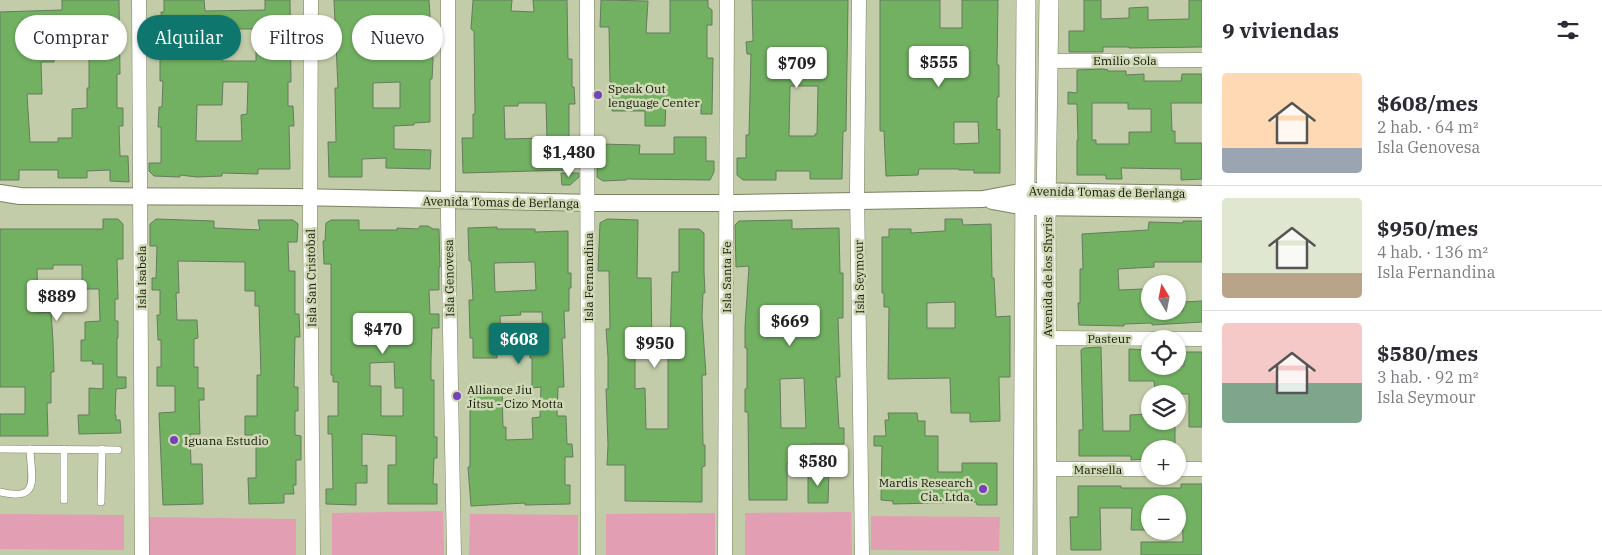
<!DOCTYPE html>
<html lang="es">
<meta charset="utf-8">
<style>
:root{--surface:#fff;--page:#f7f7f7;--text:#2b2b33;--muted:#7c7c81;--line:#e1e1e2;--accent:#0f766e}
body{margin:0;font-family:"IBM Plex Serif",serif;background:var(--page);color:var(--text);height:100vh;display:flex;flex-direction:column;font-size:19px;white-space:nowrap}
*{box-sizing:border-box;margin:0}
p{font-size:16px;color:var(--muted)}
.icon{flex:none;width:28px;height:28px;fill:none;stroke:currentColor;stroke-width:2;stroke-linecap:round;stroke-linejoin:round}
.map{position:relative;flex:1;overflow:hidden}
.details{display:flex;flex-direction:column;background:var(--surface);width:400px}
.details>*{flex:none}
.hud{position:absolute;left:15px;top:15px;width:475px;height:45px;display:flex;gap:10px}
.needle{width:32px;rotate:350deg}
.buttons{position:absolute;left:1141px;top:275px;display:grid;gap:10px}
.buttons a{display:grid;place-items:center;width:45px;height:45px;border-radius:50%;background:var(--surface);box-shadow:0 1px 4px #0004;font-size:25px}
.price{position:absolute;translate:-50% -42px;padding:0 11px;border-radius:5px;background:#fff;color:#222;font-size:16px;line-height:32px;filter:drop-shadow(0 1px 2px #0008)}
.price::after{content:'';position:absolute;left:50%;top:30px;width:15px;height:11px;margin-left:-8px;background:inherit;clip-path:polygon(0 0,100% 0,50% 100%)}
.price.active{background:var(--accent);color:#fff}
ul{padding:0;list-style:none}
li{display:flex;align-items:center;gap:15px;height:125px;padding:0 20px}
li+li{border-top:1px solid var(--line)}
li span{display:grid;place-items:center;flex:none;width:140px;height:100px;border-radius:5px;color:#555}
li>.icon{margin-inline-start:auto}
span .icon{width:60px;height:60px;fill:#fffc;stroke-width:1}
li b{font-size:21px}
h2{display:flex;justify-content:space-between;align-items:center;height:60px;padding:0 20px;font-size:21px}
.tag{padding:0 18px;border-radius:22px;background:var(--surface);box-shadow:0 1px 4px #0004;font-size:18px;line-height:45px}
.tag.active{background:var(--accent);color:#fff}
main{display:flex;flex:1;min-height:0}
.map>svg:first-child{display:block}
</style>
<main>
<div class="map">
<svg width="1202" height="555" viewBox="0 0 1202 555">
<rect width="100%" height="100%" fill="#c3cca8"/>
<!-- green -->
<g fill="#e29fb3">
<polygon points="443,511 444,555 332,555 332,513"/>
<polygon points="851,512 852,555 745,555 745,513"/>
<polygon points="715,513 715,555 606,555 606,514"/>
<polygon points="0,514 124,515 124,550 0,549"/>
<polygon points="470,514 578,515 578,555 469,555"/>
<polygon points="871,516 1000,517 999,551 871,550"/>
<polygon points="148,517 296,519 296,555 147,555"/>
</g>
<!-- building -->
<g fill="#72b162" stroke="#657b5f" fill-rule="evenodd">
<path d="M62,0H119L120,74H117V108H123V126H119L120,156H128L129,182L110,181V170L87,171V178H58V170H19V180H0V12L62,10ZM54,33H96V58H89V88H87V108L72,109V138H58V142H30L27,94H42L41,62H54Z"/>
<path d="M164,0H204L205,11L265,10V0H290L291,82H288V106H293L294,126H289L290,169H258V174L222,173V176L197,177L180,175V177L154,176L149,171V163H161V127H158L159,107H162L163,81H160V59H163L161,12H164ZM224,29H256V61H222V59H202L201,35H224ZM223,82H248L247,114L241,115L242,141H196L197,105H222Z"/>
<path d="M334,0H429L433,60L432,79H430V122L414,123V125L394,126V149L431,150L430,169L386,168V158L362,159V177H329L328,142H336L335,88H338ZM400,82V108H373V83Z"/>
<path d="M473,0H512L511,11L534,12L533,0H567L568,59H572V87H574L575,104H569V170L463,173L462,138H473V114H475L474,31L471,29ZM518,103H546L547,138L505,139L504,106H518Z"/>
<polygon points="601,0 648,1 646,33 670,33 670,0 708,0 708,7 712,10 712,25 707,25 707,58 713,58 712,114 701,114 701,103 666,102 665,126 645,126 645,111 612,111 612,82 610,82 609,27 600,27"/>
<path d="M752,0H848L846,131H843L842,179H810V171H776V180H743L737,175V158H746V135H749L751,54H747L746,42L753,41ZM790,86H818L817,134H815V136H789Z"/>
<path d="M880,0H940V28H962V0H998L997,65H999V97H997V130L1000,129V173H974V170H959V169H919L918,175L886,176L884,131H880ZM954,122H978L979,143L954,144Z"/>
<polygon points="1084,0 1101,0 1101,19 1129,18 1129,8 1148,7 1148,20 1189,19 1189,0 1202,0 1202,47 1129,48 1129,47 1103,47 1103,52 1069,52 1069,31 1084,31"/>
<path d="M1103,69L1108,70V71H1126V75L1144,74V81H1181L1182,74H1202V103H1171L1172,131H1175V143H1202V179L1181,180V169L1121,168L1122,179H1106V175H1077V140H1078L1077,104H1068V92L1077,93V70ZM1092,103H1128V109H1151V132H1129V144H1096V140H1092Z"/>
<polygon points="674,137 706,137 706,161 714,161 714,172 710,180 626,179 626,180 603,181 597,177 598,144 640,145 639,154 674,154"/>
<polygon points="561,173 579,173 579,177 570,185 562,185"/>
<polygon points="103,219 118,219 123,224 123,259 117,259 118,299 115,299 115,321 118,321 118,338 117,338 117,377 126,377 126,388 116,389 115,415 116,415 116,420 120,420 121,433 79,434 78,415 89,415 89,388 103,389 103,364 92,364 93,361 81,361 81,340 85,340 85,322 100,321 99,289 82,289 82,265 53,265 53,269 37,269 38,313 51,312 53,341 54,372 51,372 51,403 47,403 48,436 0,436 0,414 25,414 25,387 0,387 0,229 103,229"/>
<polygon points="156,219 214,221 214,228 260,230 258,220 293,220 298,224 297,242 288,242 289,271 295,271 295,314 299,314 300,337 295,337 294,387 298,387 298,411 295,411 295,435 301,436 301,460 296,460 296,485 293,485 294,494 284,494 284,503 249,504 248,478 256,478 256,435 245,435 245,416 257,416 257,375 261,375 259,306 255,306 255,291 245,291 245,262 178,261 179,293 176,293 177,320 197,320 198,338 194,339 194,367 198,367 198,388 204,388 204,400 199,400 200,434 190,434 191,464 202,464 203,504 163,505 159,413 175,412 175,386 157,386 157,367 161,367 161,340 158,340 157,315 160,315 160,290 152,290 152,278 156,278 157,246 150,246 150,224"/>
<polygon points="607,219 638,220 637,278 651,278 652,351 635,351 635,389 645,388 646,429 668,429 668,346 670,346 672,272 679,272 679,229 699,229 704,233 704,272 705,293 703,293 702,316 706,375 702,375 703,445 705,445 705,466 702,467 702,502 625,501 625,465 607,465 608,445 606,389 608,389 608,357 606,329 610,329 609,271 598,271 600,223"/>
<path d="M945,219H962L963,225L991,224L992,278H994L996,317L1010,316V377H999L1000,421L970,422V413H951L950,378L888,379L889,307H884V293H882V237H889V229H911V233L945,231ZM955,302V328H927V303Z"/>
<path d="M331,220H359V230H397V228L418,229L420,226H428L433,229H439L440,267H439V290H429L430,314H439V328H432L431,358V380H434V437H437V458H434L433,484H437V504H388V465H396V436L362,434V466L367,465V483H356V505L326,504V489H333L332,434H328V416H338V382H333V375H331V264H324L323,241H325L326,223ZM394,362L395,388H403V416H381V386H370V363Z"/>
<path d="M792,220V229L839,228L840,273H843V318H838L840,377H836L839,428H844V444H811V462L787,463V500H749L748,412H745V389L747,388V348H745V327L749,266L736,267L735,225L739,221ZM804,378L806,428H781L780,379Z"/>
<polygon points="1183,221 1202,221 1202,262 1154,262 1154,267 1118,269 1119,290 1143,289 1143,292 1149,292 1150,311 1183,311 1183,302 1202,301 1202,322 1152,325 1152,323 1124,324 1124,326 1079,325 1078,303 1080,303 1080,269 1083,269 1082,234 1148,230 1149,222 1183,223"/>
<path d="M497,227V229H535V232L568,231V273H571V288H569V311H564L565,338H562L564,387H558L557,416H566L567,444H572L573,457H565V485H570V504L525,505V503L471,506L468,467H470V388L502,387L503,427H506V440L533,439L532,418L540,417L541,387L532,388V358H530L529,341H543L542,312H520L521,315L500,316L501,337H497V358H473V338H470L469,300H473L471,261H469L468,228ZM535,262L536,290L495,292L494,263Z"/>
<polygon points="1101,347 1103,431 1130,431 1130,415 1149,414 1149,421 1175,421 1175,449 1150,449 1150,452 1146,452 1146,459 1131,460 1131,456 1079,456 1079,430 1083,430 1081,350 1084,348"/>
<polygon points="1129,349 1149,350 1149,366 1184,366 1184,352 1202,352 1202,427 1189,427 1189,394 1160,394 1160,392 1155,392 1154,381 1129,381"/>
<polygon points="888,413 917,413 918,421 925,421 925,436 938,436 938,472 962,472 962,463 997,463 997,505 977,505 976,502 893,504 893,501 881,500 882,446 874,446 874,436 886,436 885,420 889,420"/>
<polygon points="808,470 829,471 828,503 808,503"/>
<polygon points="1181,484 1202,484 1202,555 1141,555 1141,542 1183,542 1182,505 1178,504 1150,504 1150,530 1131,530 1132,508 1100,508 1101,550 1071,550 1070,517 1078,517 1078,486 1121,486 1121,488 1181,488"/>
</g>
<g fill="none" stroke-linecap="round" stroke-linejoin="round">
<!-- service casing -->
<g stroke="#7a8261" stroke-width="8">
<g id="service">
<polyline points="0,449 118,450"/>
<path d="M0,492C41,502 31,478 30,449"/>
<polyline points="64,500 64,449"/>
<polyline points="101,502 102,449"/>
</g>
</g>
<!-- minor casing -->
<g stroke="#7a8261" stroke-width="15">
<g id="minor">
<polyline points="139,0 142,555"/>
<polyline points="311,0 310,220 313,555"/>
<polyline points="448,0 448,217 454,555"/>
<polyline points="587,0 588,555"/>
<polyline points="859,0 857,190 862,555"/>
<polyline points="1048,61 1202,60"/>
<polyline points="1047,338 1202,339"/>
<polyline points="1047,469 1150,469"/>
<polyline points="1178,469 1202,469"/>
<polyline points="725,555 727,0"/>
</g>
</g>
<!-- tertiary casing -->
<g stroke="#7a8261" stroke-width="18">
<g id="tertiary">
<polyline points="0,193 20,196 294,197 597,203 736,203 983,199 1025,191 1202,194"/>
<polyline points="992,201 1025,207 1202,209"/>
</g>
</g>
<!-- secondary casing -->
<g stroke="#7a8261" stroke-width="20">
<g id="secondary">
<polyline points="1023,555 1026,0"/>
<polyline points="1047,555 1046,207 1049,0"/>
</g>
</g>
<!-- service -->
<use href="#service" stroke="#fff" stroke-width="7"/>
<!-- minor -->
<use href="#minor" stroke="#fff" stroke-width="14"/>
<!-- tertiary -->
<use href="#tertiary" stroke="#fff" stroke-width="16"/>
<!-- secondary -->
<use href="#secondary" stroke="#fff" stroke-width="19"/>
</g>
<!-- markers -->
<g fill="#7542ba" stroke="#d0d9b5" stroke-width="2">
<circle cx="598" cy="95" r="5"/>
<circle cx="457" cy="396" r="5"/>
<circle cx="174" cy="440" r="5"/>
<circle cx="983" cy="489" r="5"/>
</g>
<g text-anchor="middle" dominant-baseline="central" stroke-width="5" stroke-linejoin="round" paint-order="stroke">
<!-- street labels -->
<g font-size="12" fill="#15180a" stroke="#d0d9b5">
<text x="1125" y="60">Emilio Sola</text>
<text transform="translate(1107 192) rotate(1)">Avenida Tomas de Berlanga</text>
<text transform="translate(501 202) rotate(1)">Avenida Tomas de Berlanga</text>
<text transform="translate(141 277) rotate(-90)">Isla Isabela</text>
<text transform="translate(588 277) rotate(-90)">Isla Fernandina</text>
<text transform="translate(726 277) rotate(-90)">Isla Santa Fe</text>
<text transform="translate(859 277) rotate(-91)">Isla Seymour</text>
<text transform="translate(1047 277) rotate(-90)">Avenida de los Shyris</text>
<text transform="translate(311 278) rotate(-91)">Isla San Cristobal</text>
<text transform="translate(449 278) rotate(-91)">Isla Genovesa</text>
<text x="1109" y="338">Pasteur</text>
<text x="1098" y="469">Marsella</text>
</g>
<!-- poi labels -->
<g font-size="12" fill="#15180a" stroke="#d0d9b5" text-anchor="start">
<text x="608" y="88">Speak Out<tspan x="608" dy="14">lenguage Center</tspan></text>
<text x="467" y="389">Alliance Jiu<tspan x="467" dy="14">Jitsu - Cizo Motta</tspan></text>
<text x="184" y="440">Iguana Estudio</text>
<text x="973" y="482" text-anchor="end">Mardis Research<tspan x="973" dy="14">Cia. Ltda.</tspan></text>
</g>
</g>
</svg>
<div class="buttons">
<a><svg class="needle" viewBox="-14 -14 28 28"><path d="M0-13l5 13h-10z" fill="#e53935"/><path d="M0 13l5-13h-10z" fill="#7c7c81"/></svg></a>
<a><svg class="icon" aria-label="locate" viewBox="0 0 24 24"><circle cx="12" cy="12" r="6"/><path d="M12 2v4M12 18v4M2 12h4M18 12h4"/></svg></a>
<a><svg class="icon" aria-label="layers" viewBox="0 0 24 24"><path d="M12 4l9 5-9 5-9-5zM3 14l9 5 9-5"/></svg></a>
<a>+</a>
<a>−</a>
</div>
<b class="price" style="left:939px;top:88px">$555</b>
<b class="price" style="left:797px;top:89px">$709</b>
<b class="price" style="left:569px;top:178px">$1,480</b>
<b class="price" style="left:57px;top:322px">$889</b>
<b class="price" style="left:790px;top:347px">$669</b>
<b class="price" style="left:383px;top:355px">$470</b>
<b class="price active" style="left:519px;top:365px">$608</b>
<b class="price" style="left:655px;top:369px">$950</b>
<b class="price" style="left:818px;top:487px">$580</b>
<div class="hud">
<a class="tag">Comprar</a>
<a class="tag active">Alquilar</a>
<a class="tag">Filtros</a>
<a class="tag">Nuevo</a>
</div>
</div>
<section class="details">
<h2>9 viviendas<svg class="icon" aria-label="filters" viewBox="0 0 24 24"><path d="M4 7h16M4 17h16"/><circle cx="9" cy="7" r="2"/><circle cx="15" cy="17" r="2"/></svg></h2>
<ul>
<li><span style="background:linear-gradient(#ffd9b3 75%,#9aa5b1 0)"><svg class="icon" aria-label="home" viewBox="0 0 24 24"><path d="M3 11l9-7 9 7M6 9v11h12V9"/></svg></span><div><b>$608/mes</b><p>2 hab. · 64 m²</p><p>Isla Genovesa</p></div></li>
<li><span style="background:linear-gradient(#dfe7d0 75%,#b9a48a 0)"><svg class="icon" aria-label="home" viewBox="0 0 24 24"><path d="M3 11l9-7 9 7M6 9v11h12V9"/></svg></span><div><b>$950/mes</b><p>4 hab. · 136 m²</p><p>Isla Fernandina</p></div></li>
<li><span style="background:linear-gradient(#f6c9c9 60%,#7fa58c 0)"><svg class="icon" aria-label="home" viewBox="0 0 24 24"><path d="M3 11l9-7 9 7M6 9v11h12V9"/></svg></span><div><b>$580/mes</b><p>3 hab. · 92 m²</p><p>Isla Seymour</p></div></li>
</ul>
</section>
</main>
